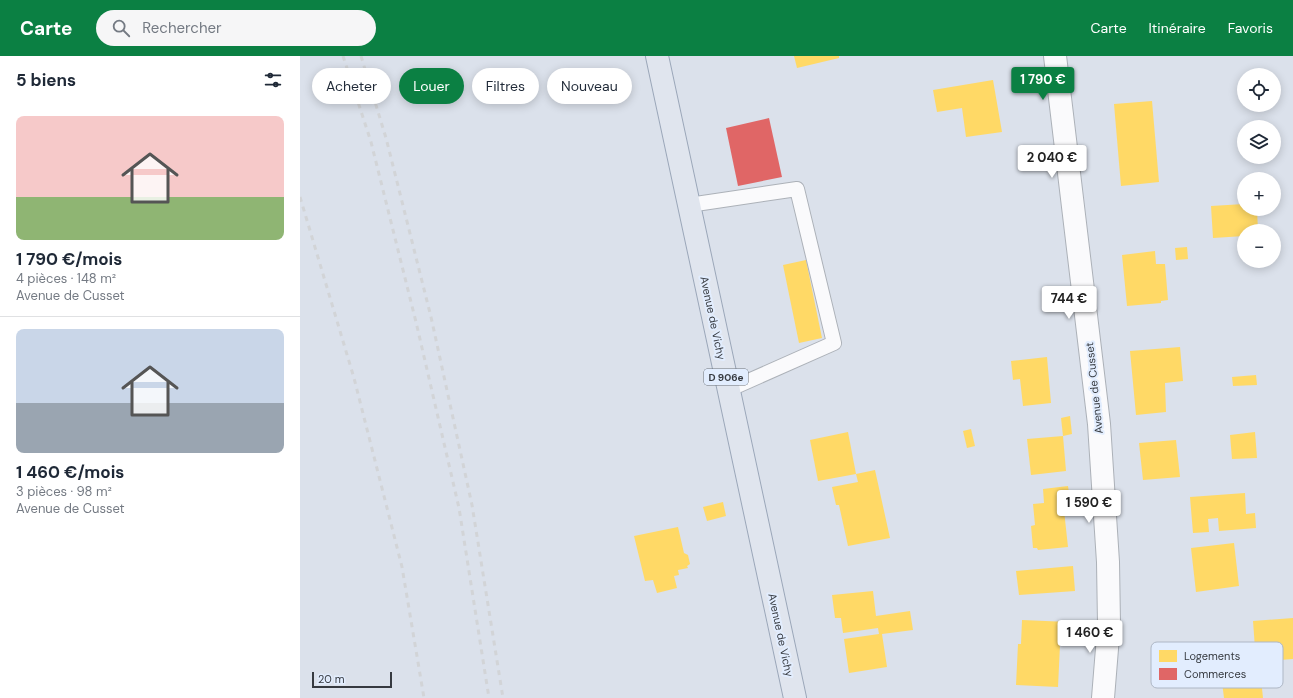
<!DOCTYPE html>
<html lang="fr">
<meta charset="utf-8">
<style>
:root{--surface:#fff;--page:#f6f6f7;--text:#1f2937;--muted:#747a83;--line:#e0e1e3;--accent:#0b8043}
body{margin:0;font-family:"DM Sans",sans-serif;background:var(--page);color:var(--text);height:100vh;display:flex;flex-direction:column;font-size:15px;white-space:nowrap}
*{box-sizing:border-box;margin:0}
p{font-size:13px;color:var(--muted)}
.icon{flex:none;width:22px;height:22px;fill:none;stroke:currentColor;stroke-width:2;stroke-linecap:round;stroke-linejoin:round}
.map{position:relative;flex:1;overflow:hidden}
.panel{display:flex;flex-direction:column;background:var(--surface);width:300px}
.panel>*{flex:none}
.banner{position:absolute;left:12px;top:12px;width:380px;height:36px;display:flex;gap:8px}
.controls{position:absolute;left:937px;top:12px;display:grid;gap:8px}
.controls a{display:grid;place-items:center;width:44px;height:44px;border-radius:50%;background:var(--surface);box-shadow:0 2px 10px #0003;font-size:20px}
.scale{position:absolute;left:12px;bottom:10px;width:80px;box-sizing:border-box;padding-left:4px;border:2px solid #363a40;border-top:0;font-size:11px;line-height:14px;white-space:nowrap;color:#363a40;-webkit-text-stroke:3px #e2edfe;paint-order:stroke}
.price{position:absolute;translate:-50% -34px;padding:0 9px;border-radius:4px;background:#fff;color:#222;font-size:13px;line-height:26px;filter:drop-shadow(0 1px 2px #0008)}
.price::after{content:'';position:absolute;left:50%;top:24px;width:12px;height:9px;margin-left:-6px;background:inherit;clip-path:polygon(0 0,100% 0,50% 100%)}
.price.current{background:var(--accent);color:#fff}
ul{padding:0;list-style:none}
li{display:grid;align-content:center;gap:8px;height:212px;padding:0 16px}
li+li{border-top:1px solid var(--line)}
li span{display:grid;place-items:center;height:124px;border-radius:8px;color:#555}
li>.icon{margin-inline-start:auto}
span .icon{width:72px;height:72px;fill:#fffc;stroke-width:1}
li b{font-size:17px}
h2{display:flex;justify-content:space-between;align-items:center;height:48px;padding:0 16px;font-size:17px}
.chip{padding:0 14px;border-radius:18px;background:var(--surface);box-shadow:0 2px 10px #0003;font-size:14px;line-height:36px}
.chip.current{background:var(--accent);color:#fff}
header{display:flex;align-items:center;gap:24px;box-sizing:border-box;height:56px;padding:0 20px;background:var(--accent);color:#fff}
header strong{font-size:19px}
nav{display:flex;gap:22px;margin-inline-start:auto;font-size:14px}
.search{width:280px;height:36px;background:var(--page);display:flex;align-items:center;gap:10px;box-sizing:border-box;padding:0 14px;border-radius:22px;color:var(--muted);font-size:15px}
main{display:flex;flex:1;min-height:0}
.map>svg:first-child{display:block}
</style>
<header>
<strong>Carte</strong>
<div class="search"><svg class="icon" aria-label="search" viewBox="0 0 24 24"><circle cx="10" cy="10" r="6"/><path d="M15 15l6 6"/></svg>Rechercher</div>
<nav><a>Carte</a><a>Itinéraire</a><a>Favoris</a></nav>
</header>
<main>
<section class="panel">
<h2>5 biens<svg class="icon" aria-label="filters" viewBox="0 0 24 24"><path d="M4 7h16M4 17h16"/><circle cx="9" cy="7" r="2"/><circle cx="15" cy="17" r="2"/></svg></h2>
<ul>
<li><span style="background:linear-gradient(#f6c9c9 65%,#8fb573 0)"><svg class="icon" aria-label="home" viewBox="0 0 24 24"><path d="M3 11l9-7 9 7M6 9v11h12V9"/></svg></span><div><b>1 790 €/mois</b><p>4 pièces · 148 m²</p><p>Avenue de Cusset</p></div></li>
<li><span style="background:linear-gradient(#c9d6e8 60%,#9aa5b1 0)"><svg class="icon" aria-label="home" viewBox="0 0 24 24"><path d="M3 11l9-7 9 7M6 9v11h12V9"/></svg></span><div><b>1 460 €/mois</b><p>3 pièces · 98 m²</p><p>Avenue de Cusset</p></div></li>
</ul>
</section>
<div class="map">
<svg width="993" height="642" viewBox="0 0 993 642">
<rect width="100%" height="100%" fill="#dbe1eb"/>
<!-- homes -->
<g fill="#ffd966">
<polygon points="494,0 539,0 539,2 497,12"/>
<polygon points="693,24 702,76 666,81 662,52 637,56 633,34"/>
<polygon points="852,45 859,126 821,130 814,48"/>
<polygon points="944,148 944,153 957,153 958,175 944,175 944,180 913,182 911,150"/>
<polygon points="887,191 888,203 876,204 875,192"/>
<polygon points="855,195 856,208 865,208 868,244 861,245 861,247 827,250 822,199"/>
<polygon points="506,204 522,282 499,287 483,209"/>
<polygon points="880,291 883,325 865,327 866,356 836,359 830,295"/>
<polygon points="747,301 751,347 723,350 720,323 713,324 711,305"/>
<polygon points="956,319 957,329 933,330 932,321"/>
<polygon points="770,360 772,378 763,380 761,362"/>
<polygon points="671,373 675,390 667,392 663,375"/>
<polygon points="548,376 556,418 518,425 510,384"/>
<polygon points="955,376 957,402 932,403 930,379"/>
<polygon points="763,380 766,415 731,419 727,383"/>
<polygon points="876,384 880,421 843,424 839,387"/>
<polygon points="575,414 590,482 548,490 539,449 536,449 532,431 558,426 556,418"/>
<polygon points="768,430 770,444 763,445 768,491 738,494 737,492 733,492 731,470 735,469 733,448 744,447 743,433"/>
<polygon points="945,437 946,458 955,457 956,472 919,475 918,462 908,463 909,476 893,477 890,441"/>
<polygon points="423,446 426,460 407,465 403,451"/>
<polygon points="378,471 384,497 388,499 390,508 387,510 388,512 378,514 379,519 374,520 377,532 357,537 353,524 345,525 334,480"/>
<polygon points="934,487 939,530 896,536 891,492"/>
<polygon points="773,510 775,535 719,539 716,515"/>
<polygon points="573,535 576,560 610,555 613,574 582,578 587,611 549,617 544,583 579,578 578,572 543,577 541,562 535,562 532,539"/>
<polygon points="993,562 993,603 956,606 953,565"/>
<polygon points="722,564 769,566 768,590 760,589 758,631 716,629 718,588 721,588"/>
<polygon points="961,623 963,642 924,642 922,626"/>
</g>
<!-- shops -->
<polygon fill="#e06666" points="469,62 482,121 438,130 426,72"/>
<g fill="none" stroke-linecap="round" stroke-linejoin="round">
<!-- lane casing -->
<g stroke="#acb1b8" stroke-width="16">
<polyline id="lane" points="389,149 497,133 534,287 428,334"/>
</g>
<!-- secondary casing -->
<g stroke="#acb1b8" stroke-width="24">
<polyline id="secondary" points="755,0 799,368 808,506 809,568 803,642"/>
</g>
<!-- primary casing -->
<g stroke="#9ba7b9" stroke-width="24">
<polyline id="primary" points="357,0 495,642"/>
</g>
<!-- lane -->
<use href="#lane" stroke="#fafafc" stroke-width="14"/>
<!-- secondary -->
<use href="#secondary" stroke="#fafafc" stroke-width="22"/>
<!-- primary -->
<use href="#primary" stroke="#e0e5ee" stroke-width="22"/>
<!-- rail -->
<g stroke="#d2d4d7" stroke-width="3" stroke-dasharray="5 5" stroke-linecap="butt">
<polyline points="43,0 71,86 116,266 159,452 189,642"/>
<polyline points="61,0 86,82 131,261 172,449 203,642"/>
<polyline points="0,141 54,322 102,511 124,642"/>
</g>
</g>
<g text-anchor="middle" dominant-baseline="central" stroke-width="4" stroke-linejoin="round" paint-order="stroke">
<!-- shield labels -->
<rect fill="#e2edfe" stroke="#6a7079" stroke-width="1" x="404" y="313" width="44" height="16" rx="3"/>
<g font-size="10" font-weight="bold" fill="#363a40">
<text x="426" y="321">D 906e</text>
</g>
<!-- street labels -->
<g font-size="11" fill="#363a40" stroke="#e2edfe">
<text transform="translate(413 262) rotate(78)">Avenue de Vichy</text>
<text transform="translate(794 332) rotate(-96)">Avenue de Cusset</text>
<text transform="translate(481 579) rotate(78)">Avenue de Vichy</text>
</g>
</g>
<!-- legend -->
<rect x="851" y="586" width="132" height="46" rx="6" fill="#e2edfe" stroke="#aeb7c5" stroke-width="1"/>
<rect x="859" y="594" width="18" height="12" fill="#ffd966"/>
<rect x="859" y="612" width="18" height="12" fill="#e06666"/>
<g font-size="11" fill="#363a40">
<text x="884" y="604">Logements</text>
<text x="884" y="622">Commerces</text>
</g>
</svg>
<div class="controls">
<a><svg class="icon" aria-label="locate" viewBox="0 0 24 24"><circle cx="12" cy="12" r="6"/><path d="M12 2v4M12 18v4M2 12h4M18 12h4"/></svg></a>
<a><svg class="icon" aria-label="layers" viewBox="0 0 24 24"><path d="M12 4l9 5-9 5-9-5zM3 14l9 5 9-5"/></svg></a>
<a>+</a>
<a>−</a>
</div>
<div class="scale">20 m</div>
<b class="price current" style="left:743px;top:45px">1 790 €</b>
<b class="price" style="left:752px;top:123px">2 040 €</b>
<b class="price" style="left:769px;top:264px">744 €</b>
<b class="price" style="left:789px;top:468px">1 590 €</b>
<b class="price" style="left:790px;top:598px">1 460 €</b>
<div class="banner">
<a class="chip">Acheter</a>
<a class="chip current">Louer</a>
<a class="chip">Filtres</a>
<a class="chip">Nouveau</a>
</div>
</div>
</main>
